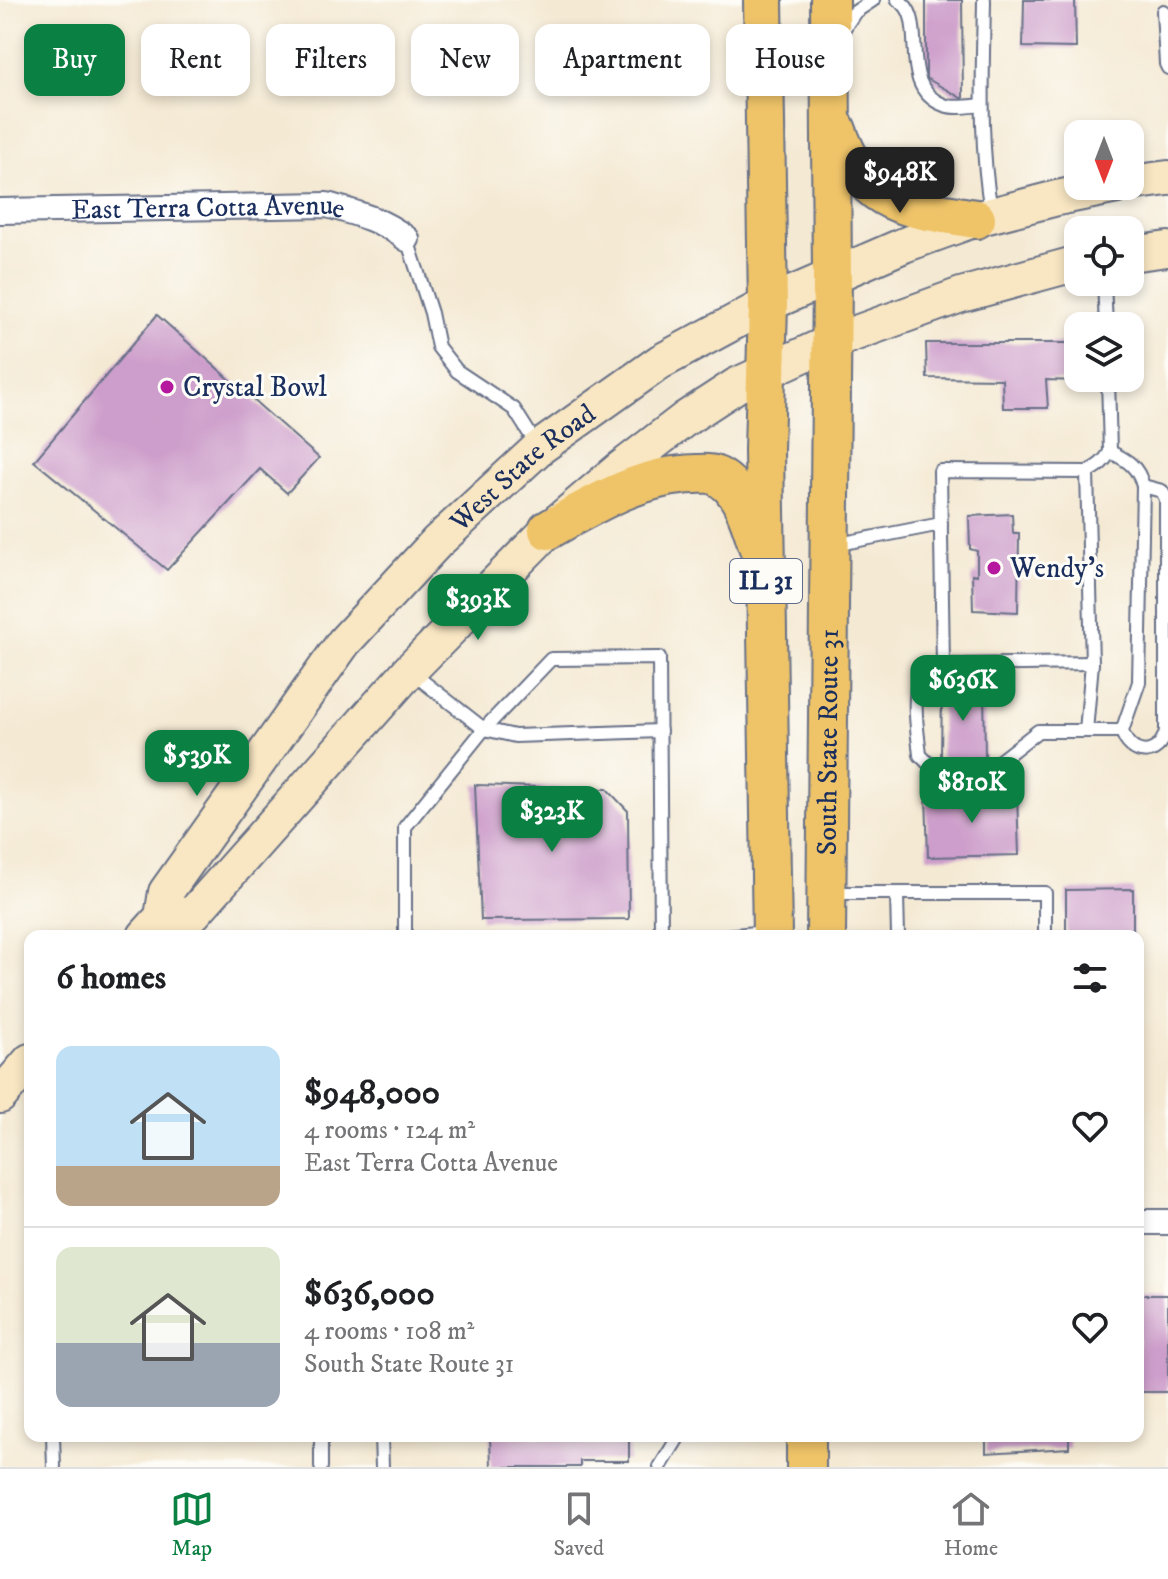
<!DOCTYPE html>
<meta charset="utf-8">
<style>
:root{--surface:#fff;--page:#f6f6f6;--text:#202124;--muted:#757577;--line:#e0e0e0;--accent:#0b8043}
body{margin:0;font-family:"IM FELL DW Pica",serif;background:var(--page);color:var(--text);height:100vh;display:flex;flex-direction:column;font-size:30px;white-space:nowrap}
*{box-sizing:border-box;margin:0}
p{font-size:26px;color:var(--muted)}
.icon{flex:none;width:44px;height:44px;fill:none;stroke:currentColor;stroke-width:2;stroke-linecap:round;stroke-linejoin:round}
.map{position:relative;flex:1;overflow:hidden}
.side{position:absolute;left:24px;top:930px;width:1120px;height:512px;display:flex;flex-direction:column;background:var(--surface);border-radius:16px;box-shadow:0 4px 12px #0003}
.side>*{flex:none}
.banner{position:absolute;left:24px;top:24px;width:1120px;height:72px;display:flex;gap:16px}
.needle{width:52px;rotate:180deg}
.buttons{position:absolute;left:1064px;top:120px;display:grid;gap:16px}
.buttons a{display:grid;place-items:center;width:80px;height:80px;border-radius:16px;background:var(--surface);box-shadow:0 4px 12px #0003;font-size:40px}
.price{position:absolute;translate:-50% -68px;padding:0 18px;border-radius:16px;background:var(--accent);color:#fff;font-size:26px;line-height:52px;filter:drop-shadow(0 2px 4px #0008)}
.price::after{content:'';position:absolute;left:50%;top:48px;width:24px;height:18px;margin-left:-12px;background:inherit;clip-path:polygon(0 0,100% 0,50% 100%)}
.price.current{background:#222;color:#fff}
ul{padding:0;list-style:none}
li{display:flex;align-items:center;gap:24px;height:200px;padding:0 32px}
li+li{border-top:2px solid var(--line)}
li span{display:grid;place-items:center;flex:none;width:224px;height:160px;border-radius:16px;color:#555}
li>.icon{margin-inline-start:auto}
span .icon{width:96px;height:96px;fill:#fffc;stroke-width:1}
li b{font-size:34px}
h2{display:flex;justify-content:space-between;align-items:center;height:96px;padding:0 32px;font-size:34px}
.chip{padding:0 28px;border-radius:16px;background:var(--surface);box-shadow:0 4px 12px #0003;font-size:28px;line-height:72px}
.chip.current{background:var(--accent);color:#fff}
.tab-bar{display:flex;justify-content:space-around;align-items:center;height:112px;border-top:2px solid var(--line);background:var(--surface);font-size:22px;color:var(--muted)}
.tab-bar a{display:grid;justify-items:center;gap:4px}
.tab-bar .current{color:var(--accent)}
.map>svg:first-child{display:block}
</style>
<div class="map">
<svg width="1168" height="1467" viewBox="0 0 1168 1467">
<rect width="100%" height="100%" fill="#fdfcf7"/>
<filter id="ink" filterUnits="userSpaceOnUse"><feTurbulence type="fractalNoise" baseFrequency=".0125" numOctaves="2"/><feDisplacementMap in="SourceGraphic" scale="16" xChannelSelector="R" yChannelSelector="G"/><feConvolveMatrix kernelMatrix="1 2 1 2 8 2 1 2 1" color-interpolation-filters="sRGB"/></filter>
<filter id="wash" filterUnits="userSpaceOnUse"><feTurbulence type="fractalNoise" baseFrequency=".006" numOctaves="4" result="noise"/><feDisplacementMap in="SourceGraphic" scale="32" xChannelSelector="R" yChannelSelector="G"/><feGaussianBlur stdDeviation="1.8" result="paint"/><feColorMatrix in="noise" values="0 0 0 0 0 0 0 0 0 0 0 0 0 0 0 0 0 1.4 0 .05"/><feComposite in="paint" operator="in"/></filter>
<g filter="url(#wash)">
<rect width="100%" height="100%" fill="#f4e9d3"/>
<g id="blocks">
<!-- building -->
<g fill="#cd9ecb">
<polygon points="926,0 962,0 963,99 926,78"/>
<polygon points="1024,0 1075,0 1076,48 1023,47"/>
<polygon points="157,315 319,458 287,493 260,469 167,570 34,461"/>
<polygon points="926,343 1078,343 1080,381 1046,380 1048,408 1003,408 1002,379 927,378"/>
<polygon points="1012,514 1013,533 1019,533 1018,612 973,610 972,574 977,575 977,551 970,549 969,516"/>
<polygon points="942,687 984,687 985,759 941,758"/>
<polygon points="475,785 607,789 628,811 629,919 481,920"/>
<polygon points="1017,793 1019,855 928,857 926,795"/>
<polygon points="1133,889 1133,936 1066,936 1066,890"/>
<rect x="1138" y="1295" width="30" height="97"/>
<polygon points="490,1436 629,1436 629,1461 580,1461 580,1467 491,1467"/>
<polygon points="986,1436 1069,1436 1069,1448 986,1453"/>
</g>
</g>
</g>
<g filter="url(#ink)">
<use href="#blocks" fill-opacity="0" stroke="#677087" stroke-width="2"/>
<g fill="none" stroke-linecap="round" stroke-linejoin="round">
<!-- service casing -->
<g stroke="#677087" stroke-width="16">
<g id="service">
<path d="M898,0C931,17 894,86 944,105C954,109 971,106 982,105"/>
<path d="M984,0C983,71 979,141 991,211"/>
<polyline points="1163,11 1166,64 1168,68"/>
<polyline points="842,31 855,12 873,0"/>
<polyline points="407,239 431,313 438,347 457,371 514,409 538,447"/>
<polyline points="1104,282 1106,326"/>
<path d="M1110,452C1128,460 1138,467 1143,486L1139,682L1122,731C1130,758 1159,759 1166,731V499L1162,491L1143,486"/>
<polyline points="834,545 941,524"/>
<path d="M1092,663L943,665L940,471L1087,472C1098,467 1104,462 1110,452L1108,378"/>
<path d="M943,665C936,667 930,668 925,673C909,688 918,733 920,755L927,762L940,767L993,766L1038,731H1122"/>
<polyline points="411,672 484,729 515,736 660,731"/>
<polyline points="1086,731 1092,663 1087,472"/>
<polyline points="829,893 1045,893 1045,936"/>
<polyline points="897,895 898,936"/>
<polyline points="405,936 405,827 484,729 551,659 659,658 661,936"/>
<polyline points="725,936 766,932"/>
<polyline points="53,1436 54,1467"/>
<polyline points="321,1436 321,1467"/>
<polyline points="381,1436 382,1467"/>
<polyline points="660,1467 679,1436"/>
</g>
</g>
<!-- minor casing -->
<g stroke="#677087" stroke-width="28">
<g id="minor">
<path id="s1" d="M0,211L327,205C356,213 383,220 407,239"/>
<polyline points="1138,1222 1168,1222"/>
</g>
</g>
<!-- secondary casing -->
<g stroke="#677087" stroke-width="38">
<g id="secondary">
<polyline points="1130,183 1168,178"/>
<polyline points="1130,254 1168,249"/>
<polyline points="162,917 193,914 409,671 548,530 620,469 685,419 737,385 831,342 961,295 1078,263"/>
<path id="s2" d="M145,936L162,917L166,892L344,642L437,542L539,448L660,362L768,304L904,245L976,219L1057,198L1117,186"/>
<polyline points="0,1096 30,1061"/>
</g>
</g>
<!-- primary casing -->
<g stroke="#677087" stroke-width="42">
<g id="primary">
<polyline points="763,0 768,304 764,450 772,936"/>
<path d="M836,128C864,207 902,207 976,219"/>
<path d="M548,530C594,504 641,475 696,474C701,474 709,473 714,475C740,484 751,523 758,546"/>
<path id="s3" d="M826,936L832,277L830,0"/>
<polyline points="806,1436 806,1467"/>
</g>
</g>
<!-- service -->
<use href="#service" stroke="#fff" stroke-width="12"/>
<!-- minor -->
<use href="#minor" stroke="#fff" stroke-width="24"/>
<!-- secondary -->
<use href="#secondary" stroke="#f9e7c3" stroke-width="34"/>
<!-- primary -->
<use href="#primary" stroke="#efc469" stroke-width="38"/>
</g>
</g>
<!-- markers -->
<g fill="#b5179e" stroke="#fdfcf7" stroke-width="3">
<circle cx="167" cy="387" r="8"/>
<circle cx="994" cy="568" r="8"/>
</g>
<g text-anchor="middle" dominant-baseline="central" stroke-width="6" stroke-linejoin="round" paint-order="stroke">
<!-- shield labels -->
<rect fill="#fdfcf7" stroke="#5f6c8c" stroke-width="2" x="730" y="559" width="72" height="44" rx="6"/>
<g font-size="26" font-weight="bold" fill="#1b2f5e">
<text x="766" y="581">IL 31</text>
</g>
<!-- street labels -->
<g font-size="28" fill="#1b2f5e" stroke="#fdfcf7">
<text stroke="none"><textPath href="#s1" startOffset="208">East Terra Cotta Avenue</textPath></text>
<text stroke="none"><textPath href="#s2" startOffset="608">West State Road</textPath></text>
<text stroke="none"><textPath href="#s3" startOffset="194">South State Route 31</textPath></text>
</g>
<!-- poi labels -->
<g font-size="28" fill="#1b2f5e" stroke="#fdfcf7" text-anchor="start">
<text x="183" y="387">Crystal Bowl</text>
<text x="1010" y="568">Wendy's</text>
</g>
</g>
</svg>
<div class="buttons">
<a><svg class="needle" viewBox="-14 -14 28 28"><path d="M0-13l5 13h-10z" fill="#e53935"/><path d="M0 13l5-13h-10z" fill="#757577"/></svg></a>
<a><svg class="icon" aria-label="locate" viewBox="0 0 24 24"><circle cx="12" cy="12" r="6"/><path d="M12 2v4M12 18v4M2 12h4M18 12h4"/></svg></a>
<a><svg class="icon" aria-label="layers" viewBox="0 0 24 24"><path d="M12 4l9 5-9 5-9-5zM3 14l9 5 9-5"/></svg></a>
</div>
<b class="price current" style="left:900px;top:215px">$948K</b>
<b class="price" style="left:478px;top:642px">$393K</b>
<b class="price" style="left:963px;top:723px">$636K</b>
<b class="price" style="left:197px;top:798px">$539K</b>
<b class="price" style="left:972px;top:825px">$810K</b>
<b class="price" style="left:552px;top:854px">$323K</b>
<div class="banner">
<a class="chip current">Buy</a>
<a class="chip">Rent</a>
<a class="chip">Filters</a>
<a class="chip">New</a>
<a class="chip">Apartment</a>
<a class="chip">House</a>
</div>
<section class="side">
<h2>6 homes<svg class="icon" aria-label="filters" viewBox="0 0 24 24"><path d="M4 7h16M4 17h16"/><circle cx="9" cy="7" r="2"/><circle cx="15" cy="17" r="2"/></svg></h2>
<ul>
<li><span style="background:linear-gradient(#bfe0f5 75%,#b9a48a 0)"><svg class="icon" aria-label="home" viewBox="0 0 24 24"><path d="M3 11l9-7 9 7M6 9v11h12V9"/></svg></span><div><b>$948,000</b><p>4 rooms · 124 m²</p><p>East Terra Cotta Avenue</p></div><svg class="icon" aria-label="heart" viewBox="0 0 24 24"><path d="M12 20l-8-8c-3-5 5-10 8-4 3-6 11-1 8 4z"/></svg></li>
<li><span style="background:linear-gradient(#dfe7d0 60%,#9aa5b1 0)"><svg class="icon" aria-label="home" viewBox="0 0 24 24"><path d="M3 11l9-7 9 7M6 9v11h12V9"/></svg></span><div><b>$636,000</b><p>4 rooms · 108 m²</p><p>South State Route 31</p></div><svg class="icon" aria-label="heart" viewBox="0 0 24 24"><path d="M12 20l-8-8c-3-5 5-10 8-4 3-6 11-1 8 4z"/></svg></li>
</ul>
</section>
</div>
<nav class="tab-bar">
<a class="current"><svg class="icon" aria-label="map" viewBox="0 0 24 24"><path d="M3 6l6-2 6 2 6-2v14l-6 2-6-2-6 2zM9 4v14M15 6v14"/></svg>Map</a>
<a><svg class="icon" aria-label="saved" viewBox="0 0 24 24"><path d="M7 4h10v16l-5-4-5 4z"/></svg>Saved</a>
<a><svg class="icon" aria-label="home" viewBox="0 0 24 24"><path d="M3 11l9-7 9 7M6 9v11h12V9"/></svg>Home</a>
</nav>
